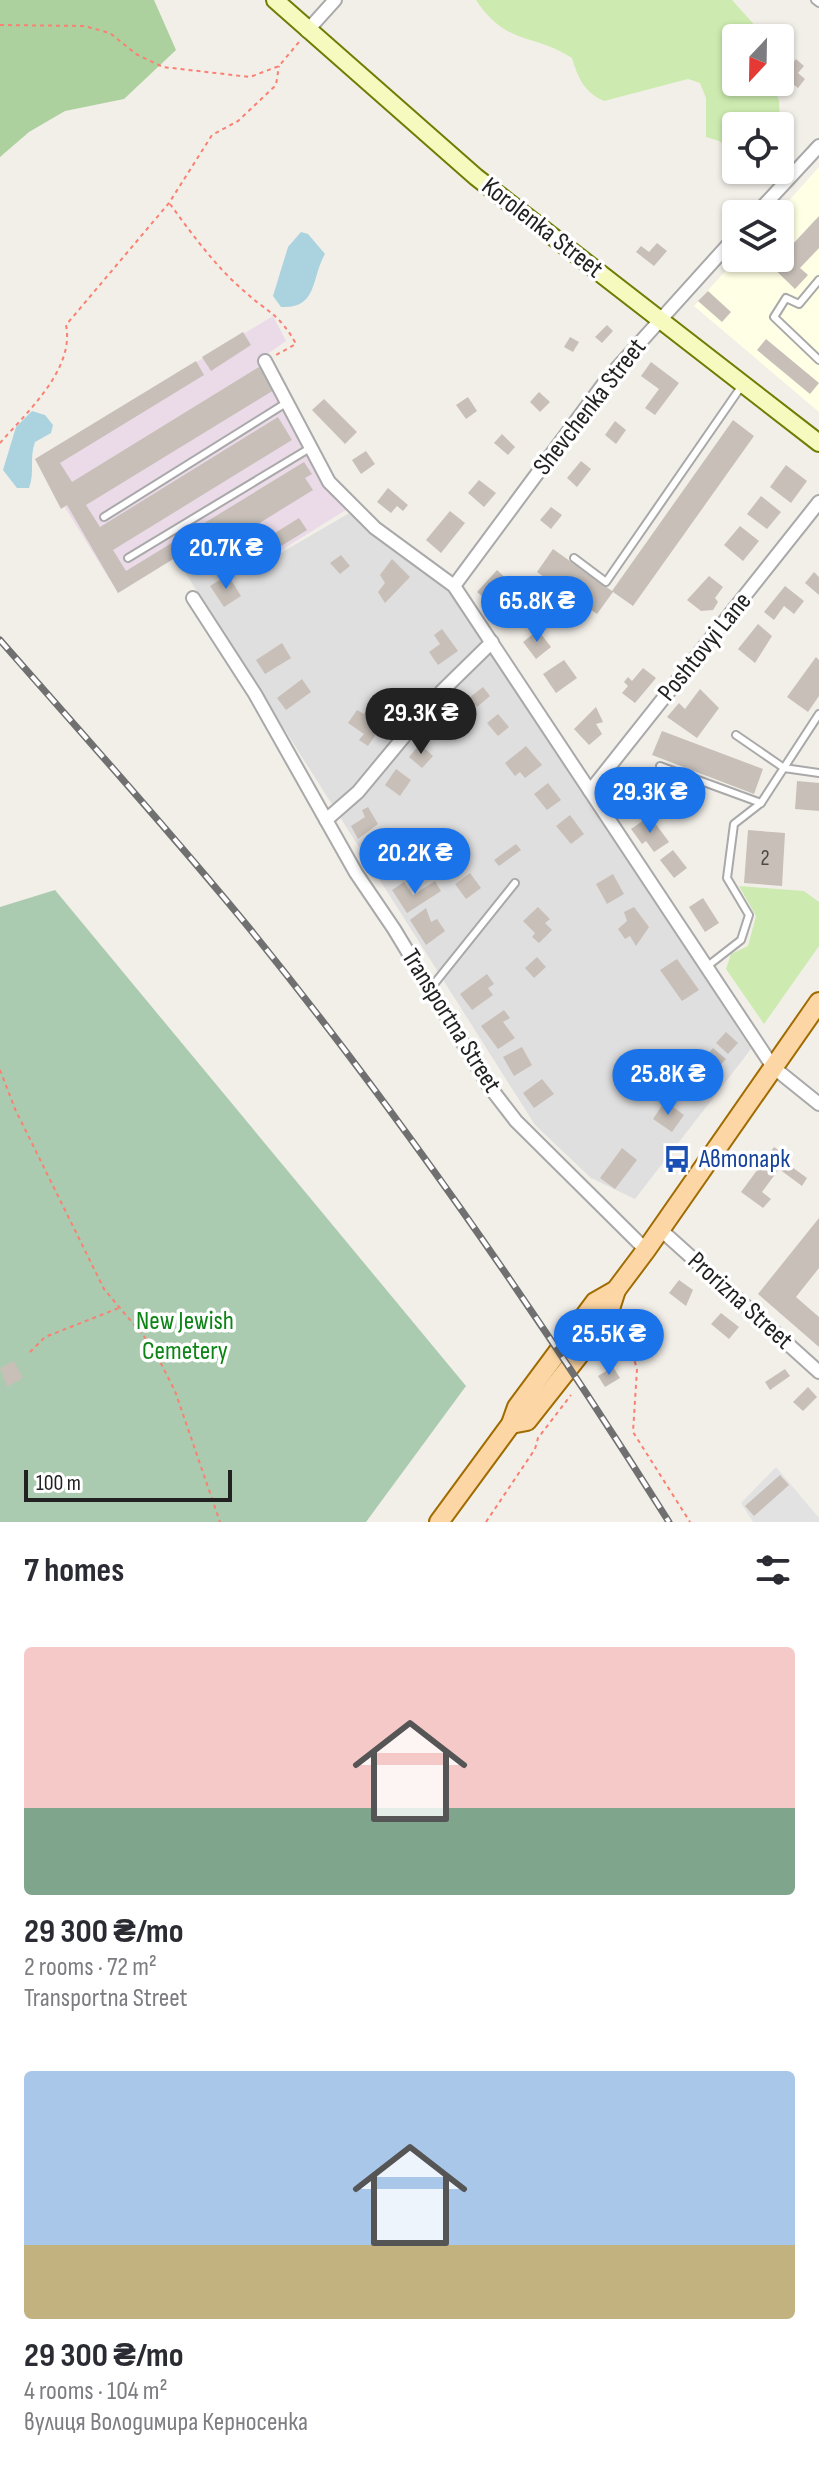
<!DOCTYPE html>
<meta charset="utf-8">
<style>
:root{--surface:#fff;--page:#f7f7f7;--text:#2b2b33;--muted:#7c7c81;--accent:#1a73e8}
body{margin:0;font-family:"Sofia Sans Condensed",sans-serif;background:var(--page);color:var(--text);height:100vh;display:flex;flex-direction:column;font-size:30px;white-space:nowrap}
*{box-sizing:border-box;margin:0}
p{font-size:26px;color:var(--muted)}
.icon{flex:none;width:44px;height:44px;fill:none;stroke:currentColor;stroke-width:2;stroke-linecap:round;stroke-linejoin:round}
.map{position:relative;height:1522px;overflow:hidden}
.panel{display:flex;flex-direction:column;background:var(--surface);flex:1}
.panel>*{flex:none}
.needle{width:52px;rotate:202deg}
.tools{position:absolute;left:722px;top:24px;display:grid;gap:16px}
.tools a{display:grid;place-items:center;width:72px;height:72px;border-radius:8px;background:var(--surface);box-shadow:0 2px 6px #0004;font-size:40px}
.scale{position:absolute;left:24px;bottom:20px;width:208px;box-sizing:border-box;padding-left:8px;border:4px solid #222;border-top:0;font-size:22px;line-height:28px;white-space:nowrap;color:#222;-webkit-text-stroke:6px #fff;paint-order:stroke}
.price{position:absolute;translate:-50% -68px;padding:0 18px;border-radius:28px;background:var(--accent);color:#fff;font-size:26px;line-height:52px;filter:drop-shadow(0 2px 4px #0008)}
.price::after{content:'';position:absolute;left:50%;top:48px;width:24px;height:18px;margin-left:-12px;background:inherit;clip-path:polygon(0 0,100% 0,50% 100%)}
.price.active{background:#222;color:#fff}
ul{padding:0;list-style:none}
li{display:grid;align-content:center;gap:16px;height:424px;padding:0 24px}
li span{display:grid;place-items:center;height:248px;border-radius:8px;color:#555}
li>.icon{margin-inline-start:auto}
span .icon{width:144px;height:144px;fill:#fffc;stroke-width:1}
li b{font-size:34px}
h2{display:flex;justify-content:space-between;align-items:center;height:96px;padding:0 24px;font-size:34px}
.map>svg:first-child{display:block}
</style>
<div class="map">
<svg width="819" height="1522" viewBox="0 0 819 1522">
<rect width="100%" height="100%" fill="#f2efe9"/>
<!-- residential -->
<polygon fill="#e0dfdf" points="353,511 445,586 583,789 751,1049 635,1199 591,1178 535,1125 181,566 230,536 251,570"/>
<!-- industrial -->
<polygon fill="#ebdbe8" points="273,316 286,341 266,355 349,508 256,566 230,524 118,593 35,459"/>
<!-- education -->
<polygon fill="#ffffe5" points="819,167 819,412 694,306 737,258 780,258 780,214 777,214"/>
<!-- grass -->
<g fill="#cdebb0">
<path d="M476,0H732L759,30V38H736V82H770L779,100L780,125L736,126V156L719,141L706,137V98L700,83L688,79L604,101C584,92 578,78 572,58C534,33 506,46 476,0Z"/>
<polygon points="739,886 804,891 819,902 819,946 764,1024 726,969 731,954 748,946 756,916"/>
</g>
<!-- forest -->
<polygon fill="#add19e" points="0,0 154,0 176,50 124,99 65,111 29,132 0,157"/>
<!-- cemetery -->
<polygon fill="#aacbaf" points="55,890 466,1386 366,1522 0,1522 0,907"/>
<!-- parking -->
<polygon fill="#e2e2e2" points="776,1467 819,1518 819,1522 753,1522 741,1503"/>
<!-- water -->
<g fill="#aad3df">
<path d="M301,232L308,234L325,254C311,278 318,309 281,307L273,296L288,247Z"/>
<path d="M32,411L45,415L53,425L51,433L35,442C29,458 35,473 29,488H17L3,470L16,427Z"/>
</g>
<!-- building -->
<g fill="#c7bfb8">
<polygon points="796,59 804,66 798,73 805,79 798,88 783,76"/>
<polygon points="819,216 819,248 800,268 808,275 795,289 763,258 780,258 780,235 791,246"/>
<polygon points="657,243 667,251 654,266 636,252 641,246 649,252"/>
<polygon points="708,291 731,312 722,322 698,301"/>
<polygon points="607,325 613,331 602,343 595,337"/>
<polygon points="243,332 251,345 211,371 202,357"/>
<polygon points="570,337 579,342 573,352 564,347"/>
<polygon points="766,339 819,383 810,394 757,350"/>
<polygon points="196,361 204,375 60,463 72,482 259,367 274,390 86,505 100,527 278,417 292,440 113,550 126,571 304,462 312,474 305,478 313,490 253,527 262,541 299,518 307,530 254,563 230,524 118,593 67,505 61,509 35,459"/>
<polygon points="651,362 679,383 655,415 645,408 659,389 641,376"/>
<polygon points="539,392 550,402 540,412 530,402"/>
<polygon points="468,397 477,411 466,419 456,405"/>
<polygon points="324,399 357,432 345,444 312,410"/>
<polygon points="733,420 754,436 633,606 613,592 597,614 537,572 553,549 612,591"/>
<polygon points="615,421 626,430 616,444 605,435"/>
<polygon points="502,434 515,447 508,455 494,443"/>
<polygon points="366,451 375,464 361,474 352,460"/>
<polygon points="581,461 591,469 577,487 567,478"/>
<polygon points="786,465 807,481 791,503 770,487"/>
<polygon points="479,480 496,493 484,507 468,493"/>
<polygon points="388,488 408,505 403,511 397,506 391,513 377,502"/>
<polygon points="761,496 781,512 767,529 747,514"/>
<polygon points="551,507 562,515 551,529 540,520"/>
<polygon points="450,511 465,523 441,553 426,540"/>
<polygon points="740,526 759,541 743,561 724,545"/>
<polygon points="341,555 350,566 340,574 330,563"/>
<polygon points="392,559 410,577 385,603 378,592 385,583 380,575"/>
<polygon points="497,570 512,584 492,605 477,592"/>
<polygon points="814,572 819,577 819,595 805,583"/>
<polygon points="228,575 241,596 224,607 210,586"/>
<polygon points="709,576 723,587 715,598 718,602 713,610 701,611 687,600"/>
<polygon points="785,586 804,601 794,614 784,606 774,620 764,612"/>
<polygon points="758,624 772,636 755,663 738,649"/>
<polygon points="442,629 458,651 438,665 429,652 440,644 434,635"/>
<polygon points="538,630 551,647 536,659 523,642"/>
<polygon points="282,643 291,658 265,674 256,660"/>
<polygon points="816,657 819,660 819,696 808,712 787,697"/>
<polygon points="564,660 577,678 556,693 543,674"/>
<polygon points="643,668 656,678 635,703 622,693 628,686 624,682 628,677 632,681"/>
<polygon points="302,679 311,692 286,710 277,698"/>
<polygon points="483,687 490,696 477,707 469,698"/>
<polygon points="700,689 719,708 697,738 667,717 679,703 685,709"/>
<polygon points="376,706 385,712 375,727 379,730 368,746 359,740 364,734 348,723 357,710 364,714 367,709 372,713"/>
<polygon points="596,707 603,722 596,724 602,734 589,745 574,729"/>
<polygon points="498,714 509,727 498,736 487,723"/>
<polygon points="662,731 763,769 754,794 652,755"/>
<polygon points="420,744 433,756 422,768 409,757"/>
<polygon points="526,746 542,765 525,778 520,772 515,776 505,763"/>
<polygon points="396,769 411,780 400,796 385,785"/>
<polygon points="622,781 637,801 624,811 609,791"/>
<polygon points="797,781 819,783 819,811 795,809"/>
<polygon points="548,783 561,800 547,810 534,794"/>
<polygon points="368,807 378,824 358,839 351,826 365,817 362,810"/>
<polygon points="570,815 584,834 571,844 556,826"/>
<polygon points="644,820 649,827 655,823 669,842 654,852 646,841 642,844 631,829"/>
<polygon points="748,830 785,833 782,886 744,883"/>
<polygon points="516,844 521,850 499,866 494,860"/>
<polygon points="387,846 396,865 380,874 371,862 373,854"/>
<polygon points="673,850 687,868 674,878 660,860"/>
<polygon points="470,873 481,888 466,899 455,884"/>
<polygon points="613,874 624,894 607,904 596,884"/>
<polygon points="435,881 441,891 407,913 392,890 404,882 413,895"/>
<polygon points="703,898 719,923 705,932 689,907"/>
<polygon points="538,907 550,919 545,923 552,930 539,943 532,937 535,933 523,921"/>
<polygon points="634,907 649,927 636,946 630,936 625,939 618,929 627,921 624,912"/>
<polygon points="426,908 431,922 437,919 445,931 426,945 410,920"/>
<polygon points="537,957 546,967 534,978 525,968"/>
<polygon points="677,959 699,990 682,1001 660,970"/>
<polygon points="487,974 494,984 488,988 493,995 472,1010 460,994"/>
<polygon points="504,1010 510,1018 503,1022 515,1038 498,1049 481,1026"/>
<polygon points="726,1032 738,1043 728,1054 716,1043"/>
<polygon points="522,1047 532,1065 514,1076 503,1057"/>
<polygon points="713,1048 726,1059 715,1071 703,1059"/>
<polygon points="542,1079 554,1094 534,1108 523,1093"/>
<polygon points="665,1101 684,1115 672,1132 653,1119"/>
<polygon points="774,1147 788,1157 785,1162 807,1178 802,1186 779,1169 762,1192 771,1199 763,1208 741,1192"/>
<polygon points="622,1148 637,1160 615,1189 600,1178"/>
<polygon points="819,1218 819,1268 796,1297 819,1317 819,1347 758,1294"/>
<polygon points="679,1280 693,1290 686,1306 669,1293"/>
<polygon points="721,1313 739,1327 729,1339 711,1324"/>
<polygon points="14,1361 23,1378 7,1387 0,1368"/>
<polygon points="613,1367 620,1378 605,1387 598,1376"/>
<polygon points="785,1369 790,1376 770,1390 765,1382"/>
<polygon points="808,1387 817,1397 803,1411 793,1402"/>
<polygon points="780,1475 789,1485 754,1516 745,1506"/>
</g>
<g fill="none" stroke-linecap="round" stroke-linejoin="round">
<!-- lane casing -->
<g stroke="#a9a9a9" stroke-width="10">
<g id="lane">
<polyline points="815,0 819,3"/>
<polyline points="819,280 799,304 786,298 774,317 819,360"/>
<polyline points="104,517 286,403"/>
<polyline points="128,558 310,448"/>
<polyline points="574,558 606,582 743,384"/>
<polyline points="736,735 784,768 819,773"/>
<polyline points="660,766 761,803 734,824 727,878 749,915 741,940 705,968"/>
<polyline points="761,803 819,714"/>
<polyline points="430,989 515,883"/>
</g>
</g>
<!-- street casing -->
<g stroke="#a9a9a9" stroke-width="16">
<g id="street">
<polyline points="307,31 335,0"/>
<polyline points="756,214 819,146"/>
<polyline points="265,361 329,482 375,528 454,586 773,1067 819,1104"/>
<polyline points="454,586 608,378 736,236"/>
<polyline points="193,598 255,694 356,873 394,929 489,1086 516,1121 646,1250"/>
<polyline points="590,791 819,502"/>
<polyline points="326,820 358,792 441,692 492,642"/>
<polyline points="661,1230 819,1372"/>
</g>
</g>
<!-- secondary casing -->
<g stroke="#707d05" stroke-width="20">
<polyline id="secondary" points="275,0 476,177 819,443"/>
</g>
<!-- primary casing -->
<g stroke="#a06b00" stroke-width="22">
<g id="primary">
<polyline points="511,1424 527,1421 587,1345 609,1312 616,1290"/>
<polyline points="439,1522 511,1424 517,1407 595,1302 616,1290 646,1250 819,1002"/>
</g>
</g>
<!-- path -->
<g stroke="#fa8072" stroke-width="2" stroke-dasharray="4 4" stroke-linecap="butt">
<polyline points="0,25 84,26 110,33 136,54 163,67 250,77 279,66 299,42"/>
<path d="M170,204C192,234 215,266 244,291C268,313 279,313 296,344L276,355"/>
<path d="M0,443C27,412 75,369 66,325L169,203L212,135L238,121L276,85L279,66"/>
<polyline points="0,1070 15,1109 104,1289 152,1346 175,1391 220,1522"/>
<polyline points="623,1323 637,1369 633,1432 690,1522"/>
<polyline points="30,1352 45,1337 119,1308"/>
<polyline points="486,1522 535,1449 538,1438 571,1395"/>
</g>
<!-- lane -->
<use href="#lane" stroke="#fff" stroke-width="6"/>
<!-- street -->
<use href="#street" stroke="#fff" stroke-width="12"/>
<!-- secondary -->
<use href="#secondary" stroke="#f7fabf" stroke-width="16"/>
<!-- primary -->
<use href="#primary" stroke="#fcd6a4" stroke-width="18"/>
<!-- rail casing -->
<g stroke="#707070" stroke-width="7">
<path id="rail" d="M0,640C84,736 169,830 250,929C402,1117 540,1317 669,1522"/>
</g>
<!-- rail -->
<use href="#rail" stroke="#fff" stroke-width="4" stroke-dasharray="12" stroke-linecap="butt"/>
</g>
<!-- icons -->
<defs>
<g id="bus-bare" transform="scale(2.16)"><path d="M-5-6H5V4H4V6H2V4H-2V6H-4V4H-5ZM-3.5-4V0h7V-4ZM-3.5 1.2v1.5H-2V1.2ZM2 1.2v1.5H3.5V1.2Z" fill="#1a4fb4" stroke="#fff" stroke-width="2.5" paint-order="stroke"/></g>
</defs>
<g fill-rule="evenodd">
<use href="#bus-bare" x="677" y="1159"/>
</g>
<g text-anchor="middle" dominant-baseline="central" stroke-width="7" stroke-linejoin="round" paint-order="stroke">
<!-- number labels -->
<g font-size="22" fill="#4b4948">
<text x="765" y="858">2</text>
</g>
<!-- street labels -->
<g font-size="26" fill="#222" stroke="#fff">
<text transform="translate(542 228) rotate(38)">Korolenka Street</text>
<text transform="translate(590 407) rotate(-52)">Shevchenka Street</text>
<text transform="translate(705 647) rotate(-51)">Poshtovyi Lane</text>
<text transform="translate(451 1021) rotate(58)">Transportna Street</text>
<text transform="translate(740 1301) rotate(42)">Prorizna Street</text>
</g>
<!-- transit labels -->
<g font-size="26" fill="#164399" stroke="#fff" text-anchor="start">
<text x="699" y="1159">Автопарк</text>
</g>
<!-- park labels -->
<g font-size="26" fill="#0c8416" stroke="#fff">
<text x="185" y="1321">New Jewish<tspan x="185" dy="30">Cemetery</tspan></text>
</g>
</g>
</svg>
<div class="tools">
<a><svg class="needle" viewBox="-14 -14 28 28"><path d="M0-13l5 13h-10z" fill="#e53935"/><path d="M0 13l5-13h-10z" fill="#7c7c81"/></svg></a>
<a><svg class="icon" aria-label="locate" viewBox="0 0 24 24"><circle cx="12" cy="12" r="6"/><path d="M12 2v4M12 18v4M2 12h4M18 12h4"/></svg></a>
<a><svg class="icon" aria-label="layers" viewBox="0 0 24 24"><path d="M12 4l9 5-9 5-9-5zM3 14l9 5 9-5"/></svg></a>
</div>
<div class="scale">100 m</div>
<b class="price" style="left:226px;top:591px">20.7K ₴</b>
<b class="price" style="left:537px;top:644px">65.8K ₴</b>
<b class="price active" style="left:421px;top:756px">29.3K ₴</b>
<b class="price" style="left:650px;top:835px">29.3K ₴</b>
<b class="price" style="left:415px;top:896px">20.2K ₴</b>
<b class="price" style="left:668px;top:1117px">25.8K ₴</b>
<b class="price" style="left:609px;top:1377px">25.5K ₴</b>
</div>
<section class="panel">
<h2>7 homes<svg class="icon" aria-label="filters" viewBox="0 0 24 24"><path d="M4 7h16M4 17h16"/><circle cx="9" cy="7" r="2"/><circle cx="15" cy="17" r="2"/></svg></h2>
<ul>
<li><span style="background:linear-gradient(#f6c9c9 65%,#7fa58c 0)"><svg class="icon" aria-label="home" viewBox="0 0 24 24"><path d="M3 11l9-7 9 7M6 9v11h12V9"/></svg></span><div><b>29 300 ₴/mo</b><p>2 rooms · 72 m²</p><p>Transportna Street</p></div></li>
<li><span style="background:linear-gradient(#a9c7e8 70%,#c2b280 0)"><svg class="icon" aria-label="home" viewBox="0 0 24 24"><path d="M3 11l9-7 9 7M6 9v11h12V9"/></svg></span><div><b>29 300 ₴/mo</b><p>4 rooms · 104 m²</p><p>вулиця Володимира Керносенка</p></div></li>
</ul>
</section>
